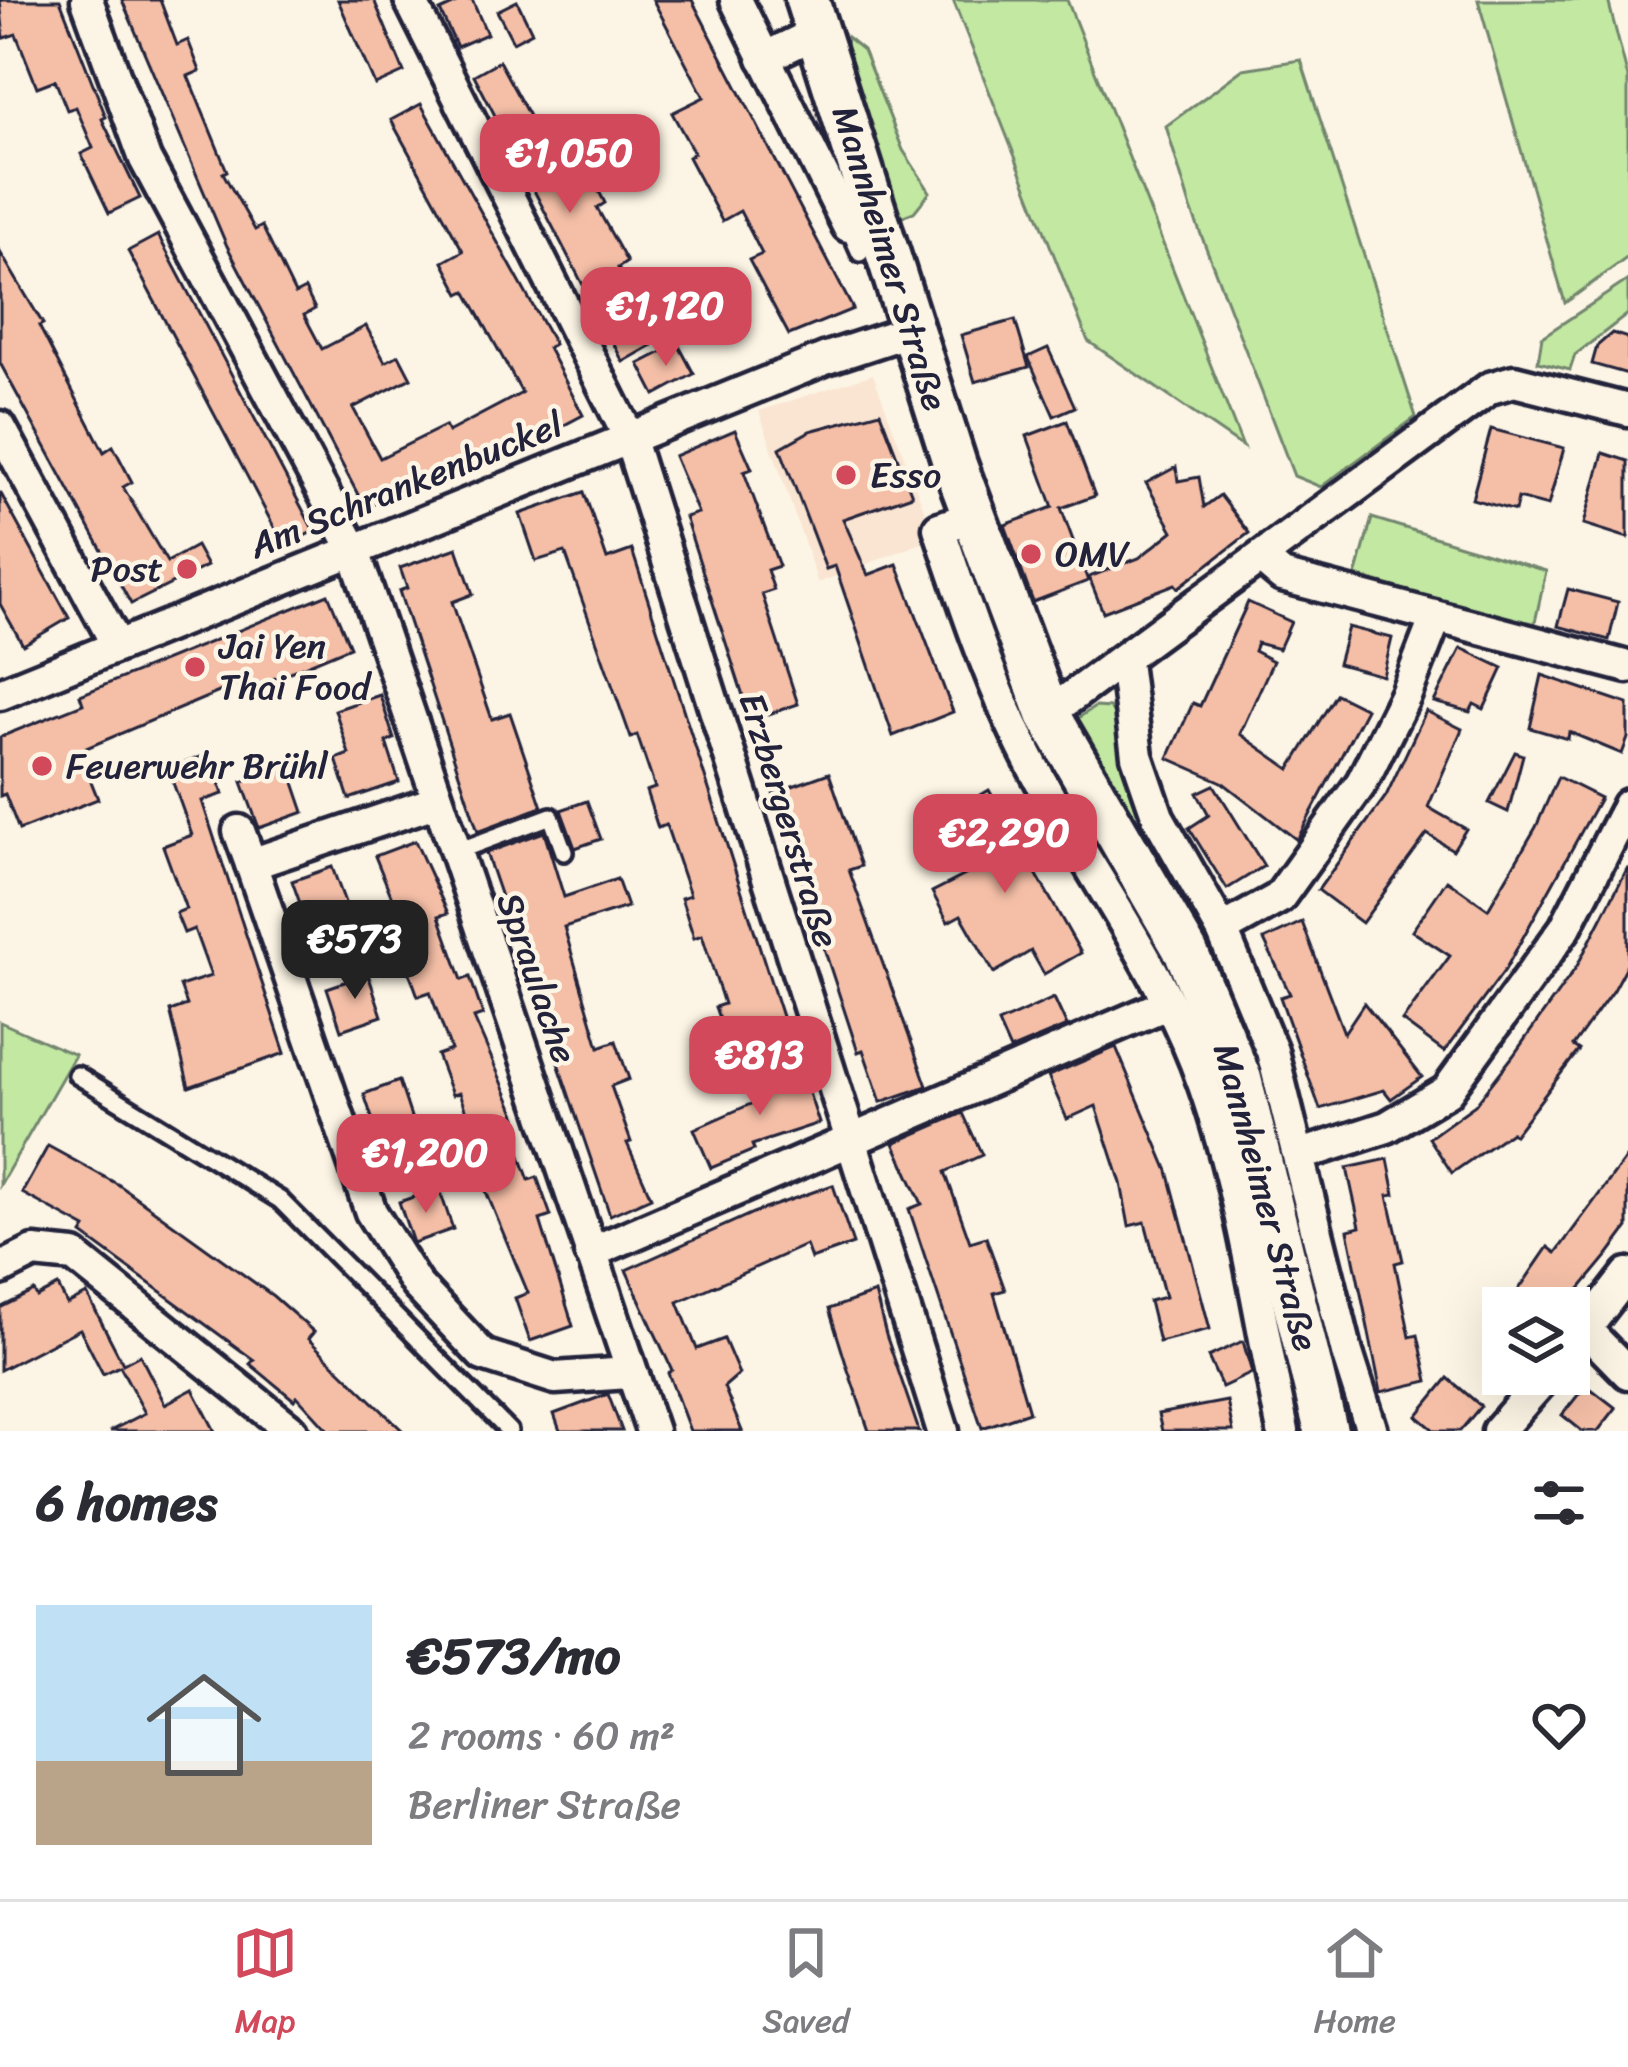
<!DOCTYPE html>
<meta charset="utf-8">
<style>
:root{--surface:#fff;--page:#f2f2f3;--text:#2b2b33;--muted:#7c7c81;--line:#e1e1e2;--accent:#d1495b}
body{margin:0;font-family:Sriracha,sans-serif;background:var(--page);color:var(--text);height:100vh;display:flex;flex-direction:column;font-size:45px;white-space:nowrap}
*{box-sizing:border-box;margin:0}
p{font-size:39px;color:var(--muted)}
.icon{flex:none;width:66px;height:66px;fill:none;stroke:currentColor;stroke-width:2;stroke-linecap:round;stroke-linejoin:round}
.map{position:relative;height:1431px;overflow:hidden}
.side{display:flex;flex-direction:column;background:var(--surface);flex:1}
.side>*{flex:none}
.controls{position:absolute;left:1482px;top:1287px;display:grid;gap:24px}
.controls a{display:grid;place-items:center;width:108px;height:108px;border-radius:0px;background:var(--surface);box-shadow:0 12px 48px #0002;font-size:60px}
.price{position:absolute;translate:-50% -102px;padding:0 27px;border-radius:24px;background:var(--accent);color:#fff;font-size:39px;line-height:78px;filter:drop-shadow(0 3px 6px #0008)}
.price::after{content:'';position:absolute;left:50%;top:72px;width:36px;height:27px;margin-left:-18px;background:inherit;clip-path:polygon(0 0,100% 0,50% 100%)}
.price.on{background:#222;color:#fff}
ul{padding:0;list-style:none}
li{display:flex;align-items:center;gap:36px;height:300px;padding:0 36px}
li+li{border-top:3px solid var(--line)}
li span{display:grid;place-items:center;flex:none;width:336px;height:240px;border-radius:0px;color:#555}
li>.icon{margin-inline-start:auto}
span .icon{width:144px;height:144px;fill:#fffc;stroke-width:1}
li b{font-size:51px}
h2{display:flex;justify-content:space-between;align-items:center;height:144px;padding:0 36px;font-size:51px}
.tab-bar{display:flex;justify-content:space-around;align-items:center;height:168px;border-top:3px solid var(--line);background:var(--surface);font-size:33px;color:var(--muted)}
.tab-bar a{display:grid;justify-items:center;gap:6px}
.tab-bar .on{color:var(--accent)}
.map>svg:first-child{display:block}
</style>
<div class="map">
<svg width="1628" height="1431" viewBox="0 0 1628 1431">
<rect width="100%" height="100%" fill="#fcf5e5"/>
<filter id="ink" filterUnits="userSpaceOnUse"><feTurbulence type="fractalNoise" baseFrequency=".00833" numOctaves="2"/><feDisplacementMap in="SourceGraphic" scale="24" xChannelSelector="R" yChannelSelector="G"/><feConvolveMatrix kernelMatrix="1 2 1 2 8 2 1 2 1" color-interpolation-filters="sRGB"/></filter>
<g filter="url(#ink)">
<!-- built -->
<polygon fill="#fae5d2" points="873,374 935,538 818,583 759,411"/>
<!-- green -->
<g fill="#c2e8a2" stroke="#72856e" stroke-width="3">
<polygon points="953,0 1067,0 1243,447 1088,341"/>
<polygon points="1478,0 1608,0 1628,78 1628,257 1565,303"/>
<polygon points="847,37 863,50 903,150 930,192 914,212 901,217 845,53"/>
<polygon points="1301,60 1416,417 1321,487 1294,476 1190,206 1166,126 1243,69"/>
<polygon points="1628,280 1628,314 1575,355 1570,370 1538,362 1542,337"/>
<polygon points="1372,518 1546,571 1534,627 1356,576"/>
<path d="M1095,707L1110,708C1133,743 1131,793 1149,832C1181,903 1227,966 1257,1038L1358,1431H1340L1276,1160L1070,723Z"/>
<polygon points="0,1022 75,1055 0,1185"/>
</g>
<!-- building -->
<g fill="#f5bfa7" stroke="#22223b" stroke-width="3">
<polygon points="0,0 60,0 106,117 102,119 140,198 109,213 81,154 93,148 76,107 67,110 55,80 37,87 16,34 4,38"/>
<polygon points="122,0 160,0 177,45 188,40 200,71 188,76 227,171 223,173 255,230 262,226 295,294 305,289 315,309 304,315 322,349 366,326 385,362 399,355 411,378 353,408 380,458 445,426 448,432 522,393 466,291 460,294 443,262 463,251 391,120 421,104 554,344 548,348 583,415 502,458 497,448 365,508 227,246"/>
<polygon points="338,0 374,0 404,72 375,85"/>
<polygon points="464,0 472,0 487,34 457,47 440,11"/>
<polygon points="653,0 692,0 853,309 789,335 749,260 762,254 740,211 722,221 688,157 694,153 672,113 704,97"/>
<polygon points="517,1 532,32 513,42 497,11"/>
<polygon points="499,61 567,186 590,174 605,203 597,208 627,262 618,268 639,305 631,309 651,346 623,362 474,75"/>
<polygon points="158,235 314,531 284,546 128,251"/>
<polygon points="0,252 43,324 39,326 104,452 113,446 132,482 123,487 167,562 196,546 207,566 131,604 0,363"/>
<polygon points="1015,320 1029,367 975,382 961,335"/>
<polygon points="1612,333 1628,338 1628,374 1592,364 1597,346"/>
<polygon points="678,344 694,374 655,395 639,364"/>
<polygon points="1048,348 1075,407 1054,416 1028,357"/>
<polygon points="880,412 912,495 843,519 868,575 897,564 953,712 893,736 835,566 826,569 780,448 810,431"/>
<polygon points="1067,421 1095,496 1061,508 1088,581 1033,602 1005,525 1053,507 1027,436"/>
<polygon points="1491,429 1564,448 1548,506 1518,498 1515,511 1472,499"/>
<polygon points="735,430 752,469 744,472 779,566 767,570 774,590 762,594 798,704 751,720 685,517 698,513 674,456"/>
<polygon points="1603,453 1628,461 1628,538 1584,524"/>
<polygon points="1176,467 1178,481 1199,477 1204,507 1220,495 1249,533 1178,588 1175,584 1103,612 1089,577 1139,558 1173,531 1146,483"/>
<polygon points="0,492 69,618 23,645 0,604"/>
<polygon points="584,492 607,559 632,550 786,1029 730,1049 715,1007 724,1004 702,935 694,938 681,898 690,895 666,825 658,828 646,791 655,788 637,735 631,738 565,552 536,561 520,514"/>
<polygon points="457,548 473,594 452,602 492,719 510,713 542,807 478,831 399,591 407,588 400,568"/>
<polygon points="1568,589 1618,602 1609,640 1558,626"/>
<polygon points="328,594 350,647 242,692 238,684 79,751 98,799 19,830 5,794 0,796 0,737 83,704 80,695"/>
<polygon points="1248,602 1291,622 1279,649 1257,643 1254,651 1273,661 1240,734 1290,769 1336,694 1366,709 1297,840 1222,782 1168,758 1193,703 1200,706"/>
<polygon points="1348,627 1392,638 1383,676 1338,664"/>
<polygon points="1461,648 1503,668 1484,709 1474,704 1470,712 1434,702"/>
<polygon points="1542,675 1628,704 1628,738 1622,754 1569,732 1568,739 1530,728"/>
<polygon points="380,695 394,739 386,742 399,782 349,799 336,759 349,754 335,710"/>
<polygon points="1426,711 1462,729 1428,807 1466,829 1453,850 1427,834 1362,923 1318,890 1386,796"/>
<polygon points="1515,752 1523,755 1508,812 1489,803"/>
<polygon points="209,754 223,794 202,801 285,1053 189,1087 170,1011 187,1005 180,986 211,976 194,929 184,933 176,913 186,909 163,846 192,835 168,769"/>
<polygon points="288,765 304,812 259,828 242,782"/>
<polygon points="829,773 861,866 849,870 927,1086 881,1102 863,1050 858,1052 773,793"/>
<polygon points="1558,777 1600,798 1505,970 1444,1052 1402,1021 1450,956 1412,931 1447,880 1488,909 1536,827"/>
<polygon points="1214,785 1264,866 1227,889 1189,828 1209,815 1197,793"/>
<polygon points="989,790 1081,953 1044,974 1031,951 994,973 961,915 948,922 932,892 985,865 954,811"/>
<polygon points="587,801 601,839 575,848 561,810"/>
<polygon points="544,832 564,897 617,879 627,907 564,927 599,1047 616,1041 629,1079 611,1086 631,1142 627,1143 651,1197 610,1215 486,853"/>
<polygon points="415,841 448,913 439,916 462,980 470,977 483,1015 474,1018 517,1117 507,1121 529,1180 537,1177 551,1216 540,1220 573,1326 530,1341 515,1298 528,1293 471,1155 481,1151 459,1093 452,1095 437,1055 451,1050 430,992 418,996 404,958 415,954 375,856"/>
<polygon points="332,867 350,916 310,931 292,881"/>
<polygon points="1628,867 1628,962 1613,990 1573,1046 1579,1050 1514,1135 1511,1132 1452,1173 1429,1138 1475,1105 1513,1056 1577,966"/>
<polygon points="1302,922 1344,1033 1364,1003 1422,1077 1391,1099 1384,1090 1320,1109 1280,997 1290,994 1264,940"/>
<polygon points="368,974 382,1016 341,1030 327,988"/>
<polygon points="1054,998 1067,1026 1010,1050 998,1023"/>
<polygon points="1116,1047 1168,1171 1210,1329 1159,1342 1149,1301 1165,1297 1145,1222 1129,1226 1121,1183 1096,1106 1067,1119 1048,1076"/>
<polygon points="800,1066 819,1123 752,1145 754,1150 711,1168 694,1129 762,1099 756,1081"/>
<polygon points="399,1081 418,1138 383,1151 364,1094"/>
<polygon points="963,1113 982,1155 945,1172 970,1242 986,1237 1005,1290 994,1293 1029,1412 982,1428 909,1209 922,1204 894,1143"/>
<polygon points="48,1146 119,1185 273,1296 314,1332 308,1339 403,1431 329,1431 297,1396 294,1400 250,1364 254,1360 82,1234 86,1228 22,1193"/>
<polygon points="1628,1155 1628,1228 1608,1255 1564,1308 1506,1308 1548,1247 1556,1253"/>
<polygon points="1388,1159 1395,1194 1388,1195 1403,1261 1395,1263 1410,1337 1418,1335 1428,1381 1381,1392 1348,1230 1360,1227 1347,1168"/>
<polygon points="833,1185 853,1244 811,1259 806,1245 678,1302 697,1349 724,1339 739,1374 724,1387 742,1431 690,1431 668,1373 672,1370 626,1270 753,1213"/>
<polygon points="439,1188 453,1229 413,1243 399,1202"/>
<polygon points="58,1286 67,1304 87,1294 123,1364 140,1355 165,1404 193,1389 215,1431 110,1431 145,1413 120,1366 103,1374 80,1329 0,1370 0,1308 34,1291 37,1297"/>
<polygon points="875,1293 886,1335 919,1431 869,1431 847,1367 829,1309"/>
<polygon points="1243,1341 1252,1373 1222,1387 1208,1357"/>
<polygon points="1448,1378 1481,1406 1460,1431 1435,1431 1417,1416"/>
<polygon points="1586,1385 1616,1408 1598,1431 1582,1431 1562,1415"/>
<polygon points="608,1394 622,1431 560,1431 554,1414"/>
<polygon points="1227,1401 1233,1431 1162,1431 1158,1414"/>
</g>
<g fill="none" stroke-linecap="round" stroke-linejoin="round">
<!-- lane casing -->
<g stroke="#22223b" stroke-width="24">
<g id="lane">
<polyline points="848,226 860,253"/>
<polyline points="455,852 551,816 564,852"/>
<polyline points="77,1075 280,1200 509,1431"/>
</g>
</g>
<!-- street casing -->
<g stroke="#22223b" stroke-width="39">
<g id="street">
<polyline points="87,0 145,159 353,548 652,1431"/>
<polyline points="410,0 629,437 943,1431"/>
<polyline points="736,0 848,226"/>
<polyline points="764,58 820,31"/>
<polyline points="0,427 117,645"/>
<path d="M975,516L939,528C961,593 983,661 1012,724C1068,848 1159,955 1204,1085C1243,1196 1259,1317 1283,1431"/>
<polyline points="1262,559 1282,576 1628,667"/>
<polyline points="1125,662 1137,756 1158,817 1222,930 1272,1051 1347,1353 1372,1431"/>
<polyline points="0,694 827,358 912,330"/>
<polyline points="1048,714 1490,388 1514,381 1628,410"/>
<polyline points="435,802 251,864 371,1212 416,1284 483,1355 555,1378 629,1373"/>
<polyline points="239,831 251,864"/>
<polyline points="1222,930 1279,898 1362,782 1406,694 1436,617"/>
<polyline points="1301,1155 1387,1127 1447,1091 1565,928 1628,805"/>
<polyline points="590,1253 1169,1003"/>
<polyline points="0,1269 34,1252 74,1256 292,1431"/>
<polyline points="1586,1330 1628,1373"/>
<polyline points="1569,1350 1628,1274"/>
<polyline points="1498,1431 1548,1374"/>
</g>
</g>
<!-- secondary casing -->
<g stroke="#22223b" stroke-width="51">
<polyline id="secondary" points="807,0 955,465 1048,714 1186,952 1240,1079 1326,1431"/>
</g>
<!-- lane -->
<use href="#lane" stroke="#fcf5e5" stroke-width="15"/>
<!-- street -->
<use href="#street" stroke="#fcf5e5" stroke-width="30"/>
<!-- secondary -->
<use href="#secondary" stroke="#fcf5e5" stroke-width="42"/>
</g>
</g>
<!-- markers -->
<g fill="#d1495b" stroke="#fcf5e5" stroke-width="4.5">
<circle cx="846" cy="475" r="12"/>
<circle cx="1031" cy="554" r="12"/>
<circle cx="187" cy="569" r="12"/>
<circle cx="195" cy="667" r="12"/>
<circle cx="42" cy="766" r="12"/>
</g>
<g text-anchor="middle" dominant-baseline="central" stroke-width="9" stroke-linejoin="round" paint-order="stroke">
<!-- street labels -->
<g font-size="36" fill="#22223b" stroke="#fcf5e5">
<text transform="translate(890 258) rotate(73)">Mannheimer Straße</text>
<text transform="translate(406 485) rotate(-22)">Am Schrankenbuckel</text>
<text transform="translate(789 820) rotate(73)">Erzbergerstraße</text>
<text transform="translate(537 978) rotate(71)">Spraulache</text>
<text transform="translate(1266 1197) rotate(75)">Mannheimer Straße</text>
</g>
<!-- poi labels -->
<g font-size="36" fill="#22223b" stroke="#fcf5e5" text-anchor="start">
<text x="870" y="475">Esso</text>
<text x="1055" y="554">OMV</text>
<text x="163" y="569" text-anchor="end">Post</text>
<text x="219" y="646">Jai Yen<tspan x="219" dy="41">Thai Food</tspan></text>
<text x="66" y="766">Feuerwehr Brühl</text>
</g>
</g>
</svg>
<div class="controls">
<a><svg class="icon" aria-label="layers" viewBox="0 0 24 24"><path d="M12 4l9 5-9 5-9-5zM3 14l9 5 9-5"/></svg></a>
</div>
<b class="price" style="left:570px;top:216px">€1,050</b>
<b class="price" style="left:666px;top:369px">€1,120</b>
<b class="price" style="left:1005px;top:896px">€2,290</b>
<b class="price on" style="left:355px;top:1002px">€573</b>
<b class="price" style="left:760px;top:1118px">€813</b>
<b class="price" style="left:426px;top:1216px">€1,200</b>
</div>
<section class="side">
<h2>6 homes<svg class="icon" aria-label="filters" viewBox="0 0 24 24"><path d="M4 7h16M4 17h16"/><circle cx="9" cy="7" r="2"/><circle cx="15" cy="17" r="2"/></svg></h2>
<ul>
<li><span style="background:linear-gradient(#bfe0f5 65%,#b9a48a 0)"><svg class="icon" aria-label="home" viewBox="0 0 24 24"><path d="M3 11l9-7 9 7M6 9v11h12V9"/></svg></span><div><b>€573/mo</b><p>2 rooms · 60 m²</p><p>Berliner Straße</p></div><svg class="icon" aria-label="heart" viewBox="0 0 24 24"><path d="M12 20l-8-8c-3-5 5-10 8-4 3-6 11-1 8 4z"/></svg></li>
</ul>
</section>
<nav class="tab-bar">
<a class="on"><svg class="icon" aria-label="map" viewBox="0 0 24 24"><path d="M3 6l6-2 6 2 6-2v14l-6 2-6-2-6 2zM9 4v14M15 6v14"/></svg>Map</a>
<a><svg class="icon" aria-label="saved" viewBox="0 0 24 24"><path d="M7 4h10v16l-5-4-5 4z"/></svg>Saved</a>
<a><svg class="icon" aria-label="home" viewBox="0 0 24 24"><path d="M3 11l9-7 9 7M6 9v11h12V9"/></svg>Home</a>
</nav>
